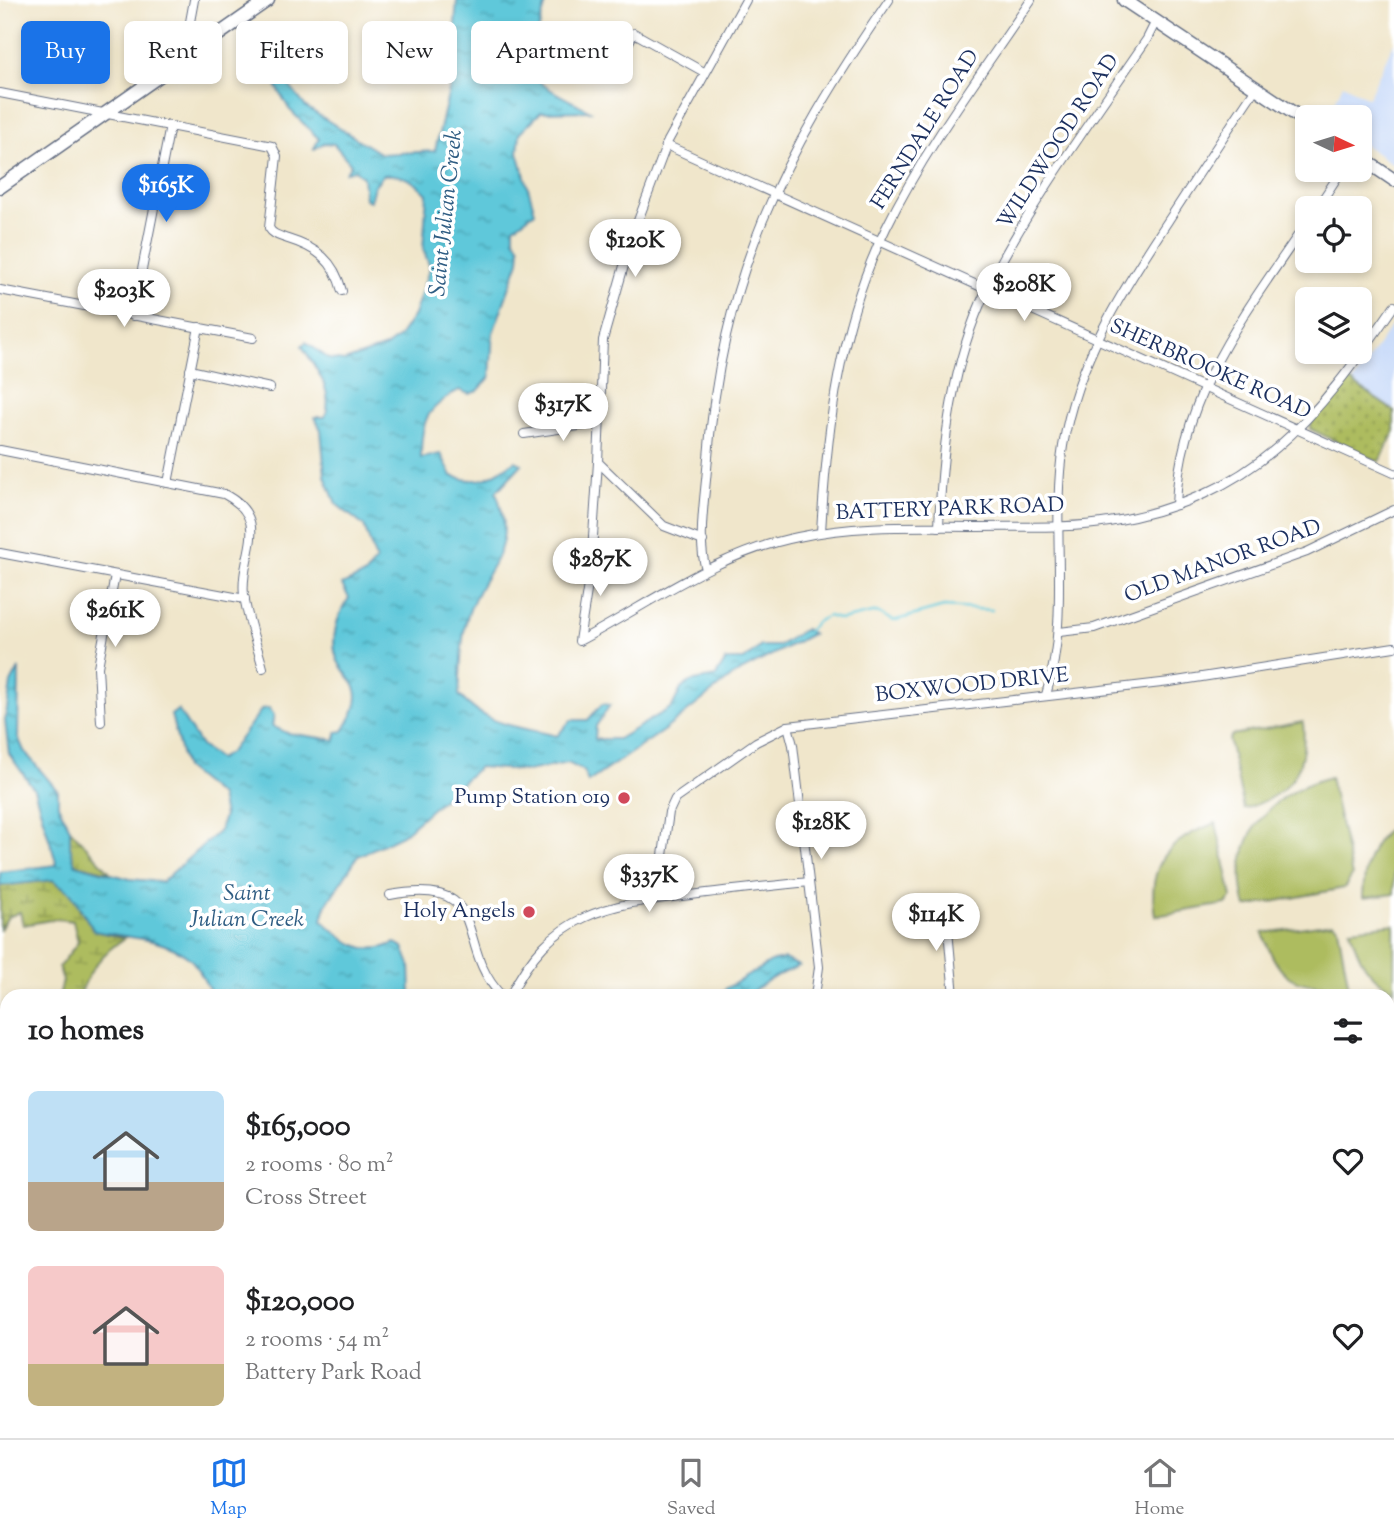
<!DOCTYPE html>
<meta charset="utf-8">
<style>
:root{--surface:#fff;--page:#f6f6f6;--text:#202124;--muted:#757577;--line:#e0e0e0;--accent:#1a73e8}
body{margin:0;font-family:"Sorts Mill Goudy",serif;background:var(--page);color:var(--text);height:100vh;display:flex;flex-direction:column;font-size:26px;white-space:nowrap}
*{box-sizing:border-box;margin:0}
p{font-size:23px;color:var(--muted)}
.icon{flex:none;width:38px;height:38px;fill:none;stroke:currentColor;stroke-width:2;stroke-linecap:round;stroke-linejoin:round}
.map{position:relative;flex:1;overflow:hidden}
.details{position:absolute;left:0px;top:989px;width:1395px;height:450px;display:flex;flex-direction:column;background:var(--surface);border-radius:21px 21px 0 0;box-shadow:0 4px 10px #0003}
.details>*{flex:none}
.top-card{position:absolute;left:21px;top:21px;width:700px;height:63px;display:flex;gap:14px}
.needle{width:46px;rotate:94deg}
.tools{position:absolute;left:1295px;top:105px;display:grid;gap:14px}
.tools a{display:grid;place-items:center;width:77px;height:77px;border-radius:10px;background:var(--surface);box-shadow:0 4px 10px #0003;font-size:35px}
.price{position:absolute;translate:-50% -60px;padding:0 16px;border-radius:24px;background:#fff;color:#222;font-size:23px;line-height:46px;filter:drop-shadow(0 2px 4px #0008)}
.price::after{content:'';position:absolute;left:50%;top:42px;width:21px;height:16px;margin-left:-10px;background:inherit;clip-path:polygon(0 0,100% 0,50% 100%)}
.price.on{background:var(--accent);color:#fff}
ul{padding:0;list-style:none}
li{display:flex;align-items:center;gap:21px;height:175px;padding:0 28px}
li span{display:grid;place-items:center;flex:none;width:196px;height:140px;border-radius:10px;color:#555}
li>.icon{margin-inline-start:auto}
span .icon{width:84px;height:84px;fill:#fffc;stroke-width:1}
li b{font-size:30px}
h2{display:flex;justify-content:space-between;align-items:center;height:84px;padding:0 28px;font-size:30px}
.tag{padding:0 24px;border-radius:10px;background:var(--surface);box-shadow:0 4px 10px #0003;font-size:24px;line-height:63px}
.tag.on{background:var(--accent);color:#fff}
.tab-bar{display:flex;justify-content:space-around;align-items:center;height:98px;border-top:2px solid var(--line);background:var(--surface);font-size:19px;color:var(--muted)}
.tab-bar a{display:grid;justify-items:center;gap:4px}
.tab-bar .on{color:var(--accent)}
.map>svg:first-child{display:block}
</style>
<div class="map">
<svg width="1394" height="1438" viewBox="0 0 1394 1438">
<defs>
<pattern id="wetland-marsh" width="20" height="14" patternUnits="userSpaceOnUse" patternTransform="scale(1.75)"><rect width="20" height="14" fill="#adbc5e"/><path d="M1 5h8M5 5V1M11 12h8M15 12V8" fill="none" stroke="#8c9951"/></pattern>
<pattern id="park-dots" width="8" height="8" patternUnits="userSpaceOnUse" patternTransform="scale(1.75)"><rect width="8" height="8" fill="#adbc5e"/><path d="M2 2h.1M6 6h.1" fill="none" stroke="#8c9951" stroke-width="1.8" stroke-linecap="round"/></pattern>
<pattern id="water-ripples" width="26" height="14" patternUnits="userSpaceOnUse" patternTransform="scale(1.75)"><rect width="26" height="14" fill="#5ec8da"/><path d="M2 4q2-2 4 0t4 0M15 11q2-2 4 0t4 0" fill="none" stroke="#4da3b4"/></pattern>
</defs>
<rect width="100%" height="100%" fill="#fff"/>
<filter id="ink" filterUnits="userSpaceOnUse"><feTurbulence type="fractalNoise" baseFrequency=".0143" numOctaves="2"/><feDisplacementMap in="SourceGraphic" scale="14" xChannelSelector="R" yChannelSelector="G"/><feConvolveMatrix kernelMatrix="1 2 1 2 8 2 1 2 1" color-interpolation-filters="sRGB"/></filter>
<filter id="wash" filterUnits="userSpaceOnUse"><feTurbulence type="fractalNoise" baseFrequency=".00686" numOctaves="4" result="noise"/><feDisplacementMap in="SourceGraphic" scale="28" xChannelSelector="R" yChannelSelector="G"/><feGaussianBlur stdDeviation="1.57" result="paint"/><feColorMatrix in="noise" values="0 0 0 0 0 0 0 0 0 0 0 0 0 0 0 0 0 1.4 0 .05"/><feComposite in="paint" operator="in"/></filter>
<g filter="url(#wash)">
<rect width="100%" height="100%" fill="#f0e6cb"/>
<!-- built -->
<g fill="#cadcf9">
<polygon points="1394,42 1394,165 1360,142 1360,117 1328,117 1343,84 1368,98"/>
<polygon points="1394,322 1394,410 1353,382"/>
</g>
<!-- grass -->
<g fill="#adbc5e" stroke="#64765e" stroke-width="2">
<path d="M1303,722C1308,772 1289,795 1244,809L1229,740L1232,735Z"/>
<path d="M1330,777L1352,876L1344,888L1246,907C1228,840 1267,793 1330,777Z"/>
<path d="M1216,823L1232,897L1226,904L1155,916C1146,863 1170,839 1216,823Z"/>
<path d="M1394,824V894L1363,898C1364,867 1369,844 1394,824Z"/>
<path d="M1333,923L1338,927L1349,988C1297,982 1281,989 1263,933Z"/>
<path d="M1394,924V990C1367,977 1357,956 1350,929Z"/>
</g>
<!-- wetland -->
<g fill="url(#wetland-marsh)" stroke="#64765e" stroke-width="2">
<polygon points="70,829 110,872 75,864 70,847"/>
<path d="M52,880L71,893L94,931L125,938C103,952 88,970 80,996H59L63,981L59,967L78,942L73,921L56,919L23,925L20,912L8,917L0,929V886Z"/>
</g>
<!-- park -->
<polygon fill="url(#park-dots)" stroke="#64765e" stroke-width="2" points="1347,379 1394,411 1394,433 1379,462 1310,429 1311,423"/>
<!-- water -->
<g fill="url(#water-ripples)" stroke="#3c7c9c" stroke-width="2">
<path d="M457,0H550L546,3C541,21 524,70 541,83C555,94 574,102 590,111L541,112L520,133L518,152L535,212L514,227V238L520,247L519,261L493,333L490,377L478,391L469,394L459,390C426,409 421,420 421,458L441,454L452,476C482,486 490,477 515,461L522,464L496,492C520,555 483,565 467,618C460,642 461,671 459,695C487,727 518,726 557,736L571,720H588L602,704L610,705L596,726L595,739H618L672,707L681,689L690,682L715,677L726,660H744L761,646H778L805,629L812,634L735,674L663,731L588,782L584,771L568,763L527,771L479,767L402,835L358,856L326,905L322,920C344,941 364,958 395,943L403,947L410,965L411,996H213C206,985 199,966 189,958C165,938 124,937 94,931L71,893L53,880L0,886V872L57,865L34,789L9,754L5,721L11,683L19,668L18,737L24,751L58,791V805L70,829V847L75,864L130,879L162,882L219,831L224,816L220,796L185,768L171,715L178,710L201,746L219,759L230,752L262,709L269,708L274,715L272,726L287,733L336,740V732L343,731C350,719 360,705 356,690C353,679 342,671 338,661C329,641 337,615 349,598L342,585L366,574L376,560L364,526L336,504L325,476L321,430L315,417H325C335,390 315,368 302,346L306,342L329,359L344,361L386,347L399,337L414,315L430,267L423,249L427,194C415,181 402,173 383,175L374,186L370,201L365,199L363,177L355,170L346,172L351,164L334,144L324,143L313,150L319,139L289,109L271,76L280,74L306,107L381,154L435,151L450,86Z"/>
<polygon points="784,959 799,966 770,979 746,996 721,996 725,989 773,961"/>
<path d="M109,1432H360C379,1437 400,1430 421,1436V1438H106L104,1436Z"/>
<polygon points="487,1432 594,1432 593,1438 524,1438"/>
</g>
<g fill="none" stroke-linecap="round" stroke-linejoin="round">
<!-- stream -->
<polyline stroke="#5ec8da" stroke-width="2.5" points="807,632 816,622 828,616 841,620 877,612 893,621 944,607 992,610"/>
</g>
</g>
<g filter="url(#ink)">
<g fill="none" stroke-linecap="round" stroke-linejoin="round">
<!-- minor casing -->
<g stroke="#666f84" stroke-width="10">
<g id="minor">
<polyline points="183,60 194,0"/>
<polyline points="615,67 634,33 704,72"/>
<path d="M0,93L272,146L277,156L269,228C273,235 280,236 288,239C317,248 334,260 342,291"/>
<polyline points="666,145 1394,473"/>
<polyline points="1317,208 1342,170"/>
<polyline points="0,290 253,338"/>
<polyline points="133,316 170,126"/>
<polyline points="190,370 270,388"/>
<polyline points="524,434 599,423"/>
<path d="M0,450L224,494C274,520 239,555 244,595C247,619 257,645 263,668"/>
<path d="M598,462L591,566L579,641C651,603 717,553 798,537C857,524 917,527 977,527C1020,526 1066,529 1109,522C1254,498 1316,420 1394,306"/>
<polyline points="168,483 199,327"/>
<path d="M1176,505C1180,393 1247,311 1307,222"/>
<path d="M939,527C942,448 952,361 987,289C1029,204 1094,117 1147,39L1156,21"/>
<path d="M821,532C827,428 839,324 886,228C925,148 981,74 1031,0"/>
<polyline points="703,541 664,526 598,462 603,340 633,234 668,141 746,0"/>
<polyline points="0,553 245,599"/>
<path d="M706,569C697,543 705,496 707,469C721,275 781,157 889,0"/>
<polyline points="1059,632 1094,628 1307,552 1394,510"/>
<path d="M1046,695C1071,614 1050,529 1063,446C1077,361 1121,292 1168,221C1197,177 1226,132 1256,88"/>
<polyline points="101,722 98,667 115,575"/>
<polyline points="788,726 793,745 819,967 815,996"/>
<path d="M390,895C495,876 452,945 502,996"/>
<polyline points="657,899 669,812 675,799 756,742 788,726 1170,682 1394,647"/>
<polyline points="946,908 954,996"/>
<path d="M510,996C550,913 607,904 691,895C730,890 770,886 809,882"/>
<polyline points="1388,1040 1394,1040"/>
<polyline points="1388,1206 1394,1201"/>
<polyline points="1388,1407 1394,1405"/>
<polyline points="449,1432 463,1438"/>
<polyline points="716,1432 730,1438"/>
<polyline points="441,1438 445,1432"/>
<polyline points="856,1438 863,1432"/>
<polyline points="1229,1438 1239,1432"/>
</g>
</g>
<!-- secondary casing -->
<g stroke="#666f84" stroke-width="15">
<polyline id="secondary" points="0,187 268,0"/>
</g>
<!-- primary casing -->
<g stroke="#666f84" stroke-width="15">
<g id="primary">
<polyline points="1124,0 1307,122"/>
<polyline points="1360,157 1394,180"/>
</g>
</g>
<!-- minor -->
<use href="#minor" stroke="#fff" stroke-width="8"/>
<!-- secondary -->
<use href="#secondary" stroke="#fff" stroke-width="12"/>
<!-- primary -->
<use href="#primary" stroke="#fff" stroke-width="12"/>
</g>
</g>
<!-- markers -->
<g fill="#d1495b" stroke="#fff" stroke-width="2.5">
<circle cx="624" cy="798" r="7"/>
<circle cx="529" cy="912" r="7"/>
</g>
<g text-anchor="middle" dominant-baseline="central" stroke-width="7" stroke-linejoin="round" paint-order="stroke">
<!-- street labels -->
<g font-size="21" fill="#1b2f5e" stroke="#fff">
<text transform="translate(926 130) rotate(-58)">FERNDALE ROAD</text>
<text transform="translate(1059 142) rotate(-57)">WILDWOOD ROAD</text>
<text transform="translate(1210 370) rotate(24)">SHERBROOKE ROAD</text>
<text transform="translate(950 510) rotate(-2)">BATTERY PARK ROAD</text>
<text transform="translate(1223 562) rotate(-20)">OLD MANOR ROAD</text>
<text transform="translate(972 686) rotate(-6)">BOXWOOD DRIVE</text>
</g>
<!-- poi labels -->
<g font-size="21" fill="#1b2f5e" stroke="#fff" text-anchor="end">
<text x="610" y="798">Pump Station 019</text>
<text x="515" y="912">Holy Angels</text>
</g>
<!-- water labels -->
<g font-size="23" font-style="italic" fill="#2f5d83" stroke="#fff">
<text transform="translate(447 213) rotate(-84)">Saint Julian Creek</text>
<text x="247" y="894">Saint<tspan x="247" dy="26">Julian Creek</tspan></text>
</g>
</g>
</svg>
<div class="tools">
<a><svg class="needle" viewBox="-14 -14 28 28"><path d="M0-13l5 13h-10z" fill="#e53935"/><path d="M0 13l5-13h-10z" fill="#757577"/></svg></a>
<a><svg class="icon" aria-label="locate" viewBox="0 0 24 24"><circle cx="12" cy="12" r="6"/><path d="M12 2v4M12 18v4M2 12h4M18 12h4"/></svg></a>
<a><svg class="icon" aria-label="layers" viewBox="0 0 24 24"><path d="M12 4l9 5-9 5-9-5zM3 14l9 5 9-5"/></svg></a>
</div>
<b class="price on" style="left:166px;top:224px">$165K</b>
<b class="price" style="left:635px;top:279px">$120K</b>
<b class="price" style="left:1024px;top:323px">$208K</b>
<b class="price" style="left:124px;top:329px">$203K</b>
<b class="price" style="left:563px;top:443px">$317K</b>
<b class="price" style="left:600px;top:598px">$287K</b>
<b class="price" style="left:115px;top:649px">$261K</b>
<b class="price" style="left:821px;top:861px">$128K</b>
<b class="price" style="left:649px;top:914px">$337K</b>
<b class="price" style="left:936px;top:953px">$114K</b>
<div class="top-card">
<a class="tag on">Buy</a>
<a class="tag">Rent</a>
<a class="tag">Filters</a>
<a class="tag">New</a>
<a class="tag">Apartment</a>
</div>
<section class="details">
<h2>10 homes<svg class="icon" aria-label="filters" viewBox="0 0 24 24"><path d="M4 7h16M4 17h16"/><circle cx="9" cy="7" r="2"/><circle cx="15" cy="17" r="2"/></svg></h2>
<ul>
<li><span style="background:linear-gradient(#bfe0f5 65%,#b9a48a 0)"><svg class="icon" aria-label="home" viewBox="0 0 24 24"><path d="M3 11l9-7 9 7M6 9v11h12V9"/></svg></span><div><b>$165,000</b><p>2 rooms · 80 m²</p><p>Cross Street</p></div><svg class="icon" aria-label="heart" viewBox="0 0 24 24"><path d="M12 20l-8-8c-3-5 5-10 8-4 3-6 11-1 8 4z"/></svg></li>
<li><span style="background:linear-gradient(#f6c9c9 70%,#c2b280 0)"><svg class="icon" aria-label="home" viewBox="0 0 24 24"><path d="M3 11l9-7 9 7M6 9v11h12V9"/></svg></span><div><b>$120,000</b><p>2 rooms · 54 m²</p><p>Battery Park Road</p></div><svg class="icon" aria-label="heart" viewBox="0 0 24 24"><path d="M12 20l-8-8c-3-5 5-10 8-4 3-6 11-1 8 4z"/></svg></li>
</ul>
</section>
</div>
<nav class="tab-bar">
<a class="on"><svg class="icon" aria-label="map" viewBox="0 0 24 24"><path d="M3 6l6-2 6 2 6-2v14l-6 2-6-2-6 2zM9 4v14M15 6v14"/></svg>Map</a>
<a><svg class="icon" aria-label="saved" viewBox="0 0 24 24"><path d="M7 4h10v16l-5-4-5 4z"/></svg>Saved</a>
<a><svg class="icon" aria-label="home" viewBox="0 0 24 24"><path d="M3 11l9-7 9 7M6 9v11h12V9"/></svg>Home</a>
</nav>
